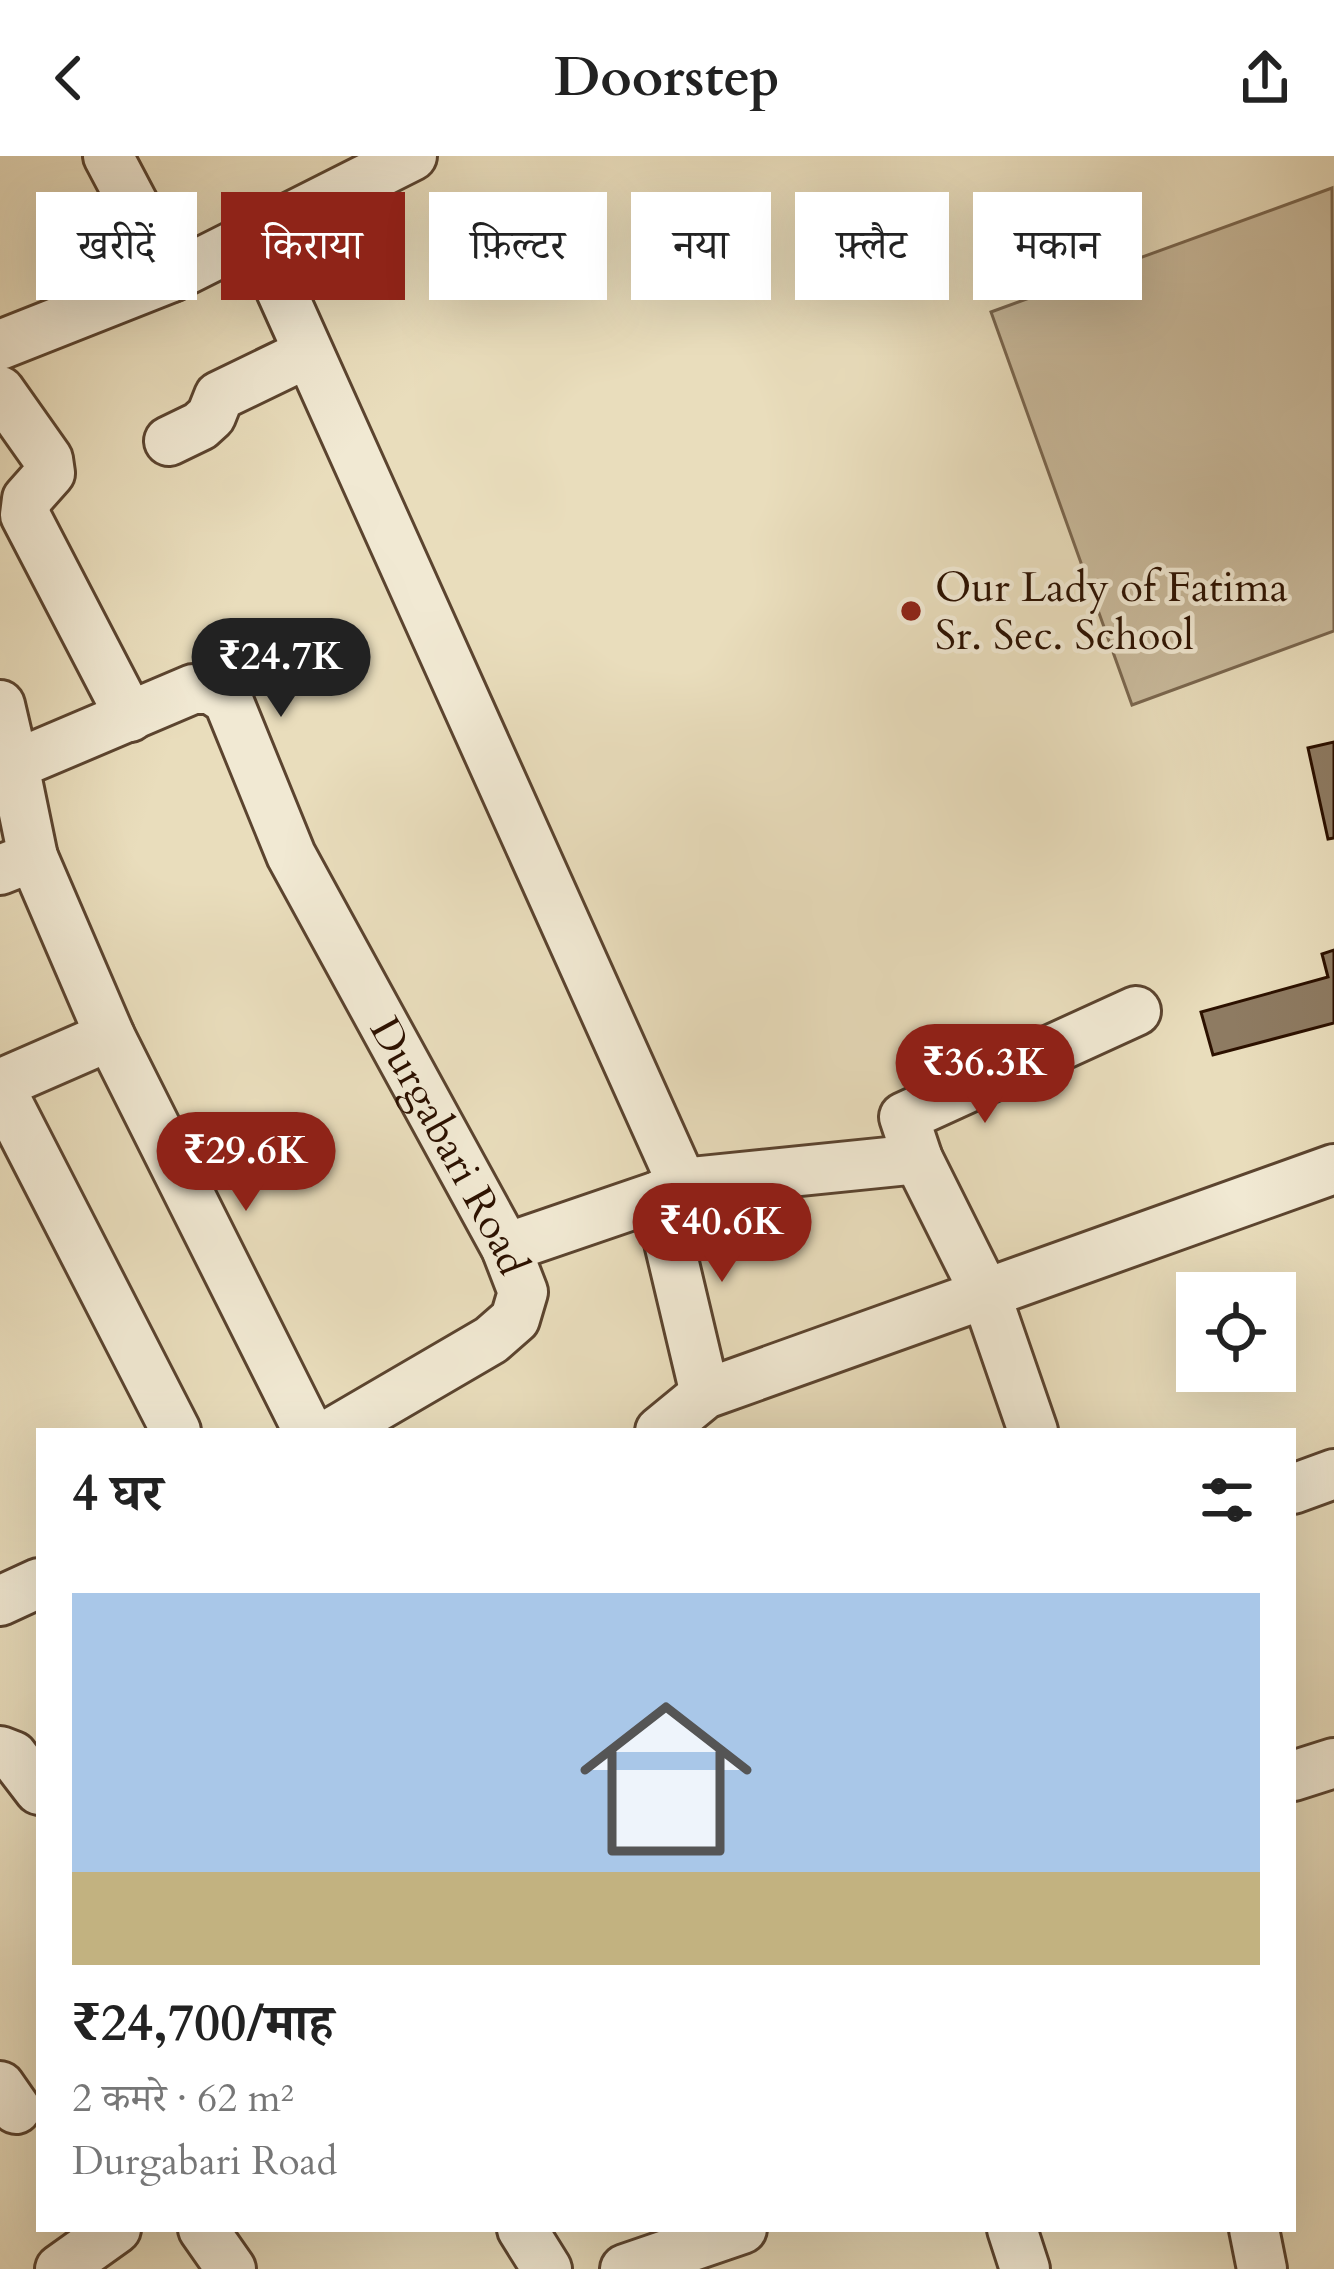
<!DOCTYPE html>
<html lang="hi">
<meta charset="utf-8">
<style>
:root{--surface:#fff;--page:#f2f2f2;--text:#222;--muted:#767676;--line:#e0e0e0;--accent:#8f2418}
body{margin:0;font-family:Cardo,"Noto Serif Devanagari",serif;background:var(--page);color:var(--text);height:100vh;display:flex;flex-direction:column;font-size:45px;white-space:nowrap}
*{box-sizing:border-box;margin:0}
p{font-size:39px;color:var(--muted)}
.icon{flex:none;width:66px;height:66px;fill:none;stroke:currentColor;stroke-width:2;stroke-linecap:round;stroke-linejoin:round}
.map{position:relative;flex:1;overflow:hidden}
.panel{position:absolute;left:36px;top:1272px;width:1260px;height:804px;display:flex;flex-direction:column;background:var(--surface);border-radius:0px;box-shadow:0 12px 48px #0002}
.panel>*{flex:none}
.guide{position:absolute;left:36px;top:36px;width:1263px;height:108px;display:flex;gap:24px}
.buttons{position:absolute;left:1176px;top:1116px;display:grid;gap:24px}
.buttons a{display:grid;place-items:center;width:120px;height:120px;border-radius:0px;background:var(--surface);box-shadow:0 12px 48px #0002;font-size:60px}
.price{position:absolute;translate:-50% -102px;padding:0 27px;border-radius:42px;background:var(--accent);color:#fff;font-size:39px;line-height:78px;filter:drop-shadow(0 3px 6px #0008)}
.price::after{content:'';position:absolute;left:50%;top:72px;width:36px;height:27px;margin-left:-18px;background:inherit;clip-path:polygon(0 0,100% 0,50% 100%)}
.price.active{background:#222;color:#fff}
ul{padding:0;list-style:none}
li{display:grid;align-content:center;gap:24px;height:636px;padding:0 36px}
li+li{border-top:3px solid var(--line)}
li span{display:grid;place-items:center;height:372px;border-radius:0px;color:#555}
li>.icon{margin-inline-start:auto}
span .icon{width:216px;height:216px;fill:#fffc;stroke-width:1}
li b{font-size:51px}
h2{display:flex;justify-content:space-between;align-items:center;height:144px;padding:0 36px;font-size:51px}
.chip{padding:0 42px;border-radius:0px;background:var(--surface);box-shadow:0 12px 48px #0002;font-size:42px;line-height:108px}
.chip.active{background:var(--accent);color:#fff}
header{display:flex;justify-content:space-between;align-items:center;height:156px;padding:0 36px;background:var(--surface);font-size:54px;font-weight:800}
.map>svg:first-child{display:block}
</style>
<header><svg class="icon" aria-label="back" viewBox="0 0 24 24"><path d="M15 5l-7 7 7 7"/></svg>Doorstep<svg class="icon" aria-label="share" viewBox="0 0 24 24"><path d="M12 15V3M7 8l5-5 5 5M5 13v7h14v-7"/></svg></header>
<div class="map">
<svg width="1334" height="2113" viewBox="0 0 1334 2113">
<rect width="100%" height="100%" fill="#e9ddbc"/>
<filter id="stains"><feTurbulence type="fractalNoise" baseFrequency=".00167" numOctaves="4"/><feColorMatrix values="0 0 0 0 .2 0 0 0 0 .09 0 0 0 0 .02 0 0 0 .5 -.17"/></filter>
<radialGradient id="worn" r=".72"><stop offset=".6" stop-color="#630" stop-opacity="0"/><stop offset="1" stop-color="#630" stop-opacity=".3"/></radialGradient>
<!-- green -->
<polygon fill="#c9ba9c" stroke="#7a664e" stroke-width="3" points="1332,32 1334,475 1132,549 991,156"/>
<!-- building -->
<g fill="#8e7b62" stroke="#2c1100" stroke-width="3">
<polygon points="1334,586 1334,682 1328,683 1308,592"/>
<polygon points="1334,794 1334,867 1213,899 1201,856 1328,821 1322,798"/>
</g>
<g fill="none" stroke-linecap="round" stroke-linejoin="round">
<!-- minor casing -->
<g stroke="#5b442f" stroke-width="54">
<g id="minor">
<polyline points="108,0 172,121"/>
<polyline points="256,79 682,1027"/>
<polyline points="0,189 172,121 412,0"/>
<polyline points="0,235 48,303 50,317 27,343 25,359 130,561"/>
<polyline points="169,285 200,270 211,260 219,240 308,197"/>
<polyline points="0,549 14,609"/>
<polyline points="33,701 110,880 308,1275"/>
<path id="s1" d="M0,714L33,701L14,609L193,533H211L228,544L291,699L506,1092L523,1136L515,1163L491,1184L335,1275"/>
<polyline points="0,928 110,880"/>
<polyline points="0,932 176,1275"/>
<polyline points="658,1040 705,1238"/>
<polyline points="506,1092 658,1040 682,1027 918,1003"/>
<polyline points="660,1275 705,1238 1334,1013"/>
<polyline points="1033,1275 986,1139 918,1003 904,961 1136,855"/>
<polyline points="1293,1333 1334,1318"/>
<polyline points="0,1445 39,1427"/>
<polyline points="0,1595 13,1600 39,1634"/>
<polyline points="1293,1620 1334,1607"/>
<polyline points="0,1930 16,1953"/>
<polyline points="203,2073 231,2113"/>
<polyline points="522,2073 547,2113"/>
<polyline points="1012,2073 1025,2113"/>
<polyline points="1254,2073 1262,2113"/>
<polyline points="60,2113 116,2073"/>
<polyline points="625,2113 742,2073"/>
</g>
</g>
<!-- minor -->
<use href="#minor" stroke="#f1e9d3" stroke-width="48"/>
</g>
<!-- markers -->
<circle fill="#8f2418" stroke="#f1e9d3" stroke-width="4.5" cx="911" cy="455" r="12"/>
<g text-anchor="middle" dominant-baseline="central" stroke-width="9" stroke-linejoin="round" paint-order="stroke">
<!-- poi labels -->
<g font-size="42" fill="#2c1100" stroke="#f1e9d3" text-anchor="start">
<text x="935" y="431">Our Lady of Fatima<tspan x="935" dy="48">Sr. Sec. School</tspan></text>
</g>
<!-- street labels -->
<g font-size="42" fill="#2c1100" stroke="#f1e9d3">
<text stroke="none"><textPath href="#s1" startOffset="861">Durgabari Road</textPath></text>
</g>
</g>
<rect width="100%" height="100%" filter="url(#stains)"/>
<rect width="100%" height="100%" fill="url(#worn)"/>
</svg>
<div class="buttons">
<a><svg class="icon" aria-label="locate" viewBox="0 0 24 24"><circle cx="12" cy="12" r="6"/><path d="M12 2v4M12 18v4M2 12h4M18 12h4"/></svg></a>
</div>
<b class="price active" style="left:281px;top:564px">₹24.7K</b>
<b class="price" style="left:985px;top:970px">₹36.3K</b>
<b class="price" style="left:246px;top:1058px">₹29.6K</b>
<b class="price" style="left:722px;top:1129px">₹40.6K</b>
<div class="guide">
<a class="chip">खरीदें</a>
<a class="chip active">किराया</a>
<a class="chip">फ़िल्टर</a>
<a class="chip">नया</a>
<a class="chip">फ़्लैट</a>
<a class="chip">मकान</a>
</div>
<section class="panel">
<h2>4 घर<svg class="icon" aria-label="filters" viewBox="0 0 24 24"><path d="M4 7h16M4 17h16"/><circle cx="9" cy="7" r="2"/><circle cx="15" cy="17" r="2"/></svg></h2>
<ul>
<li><span style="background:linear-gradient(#a9c7e8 75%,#c2b280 0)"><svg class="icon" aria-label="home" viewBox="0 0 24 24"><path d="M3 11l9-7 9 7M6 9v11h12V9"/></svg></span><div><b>₹24,700/माह</b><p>2 कमरे · 62 m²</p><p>Durgabari Road</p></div></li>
</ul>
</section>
</div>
